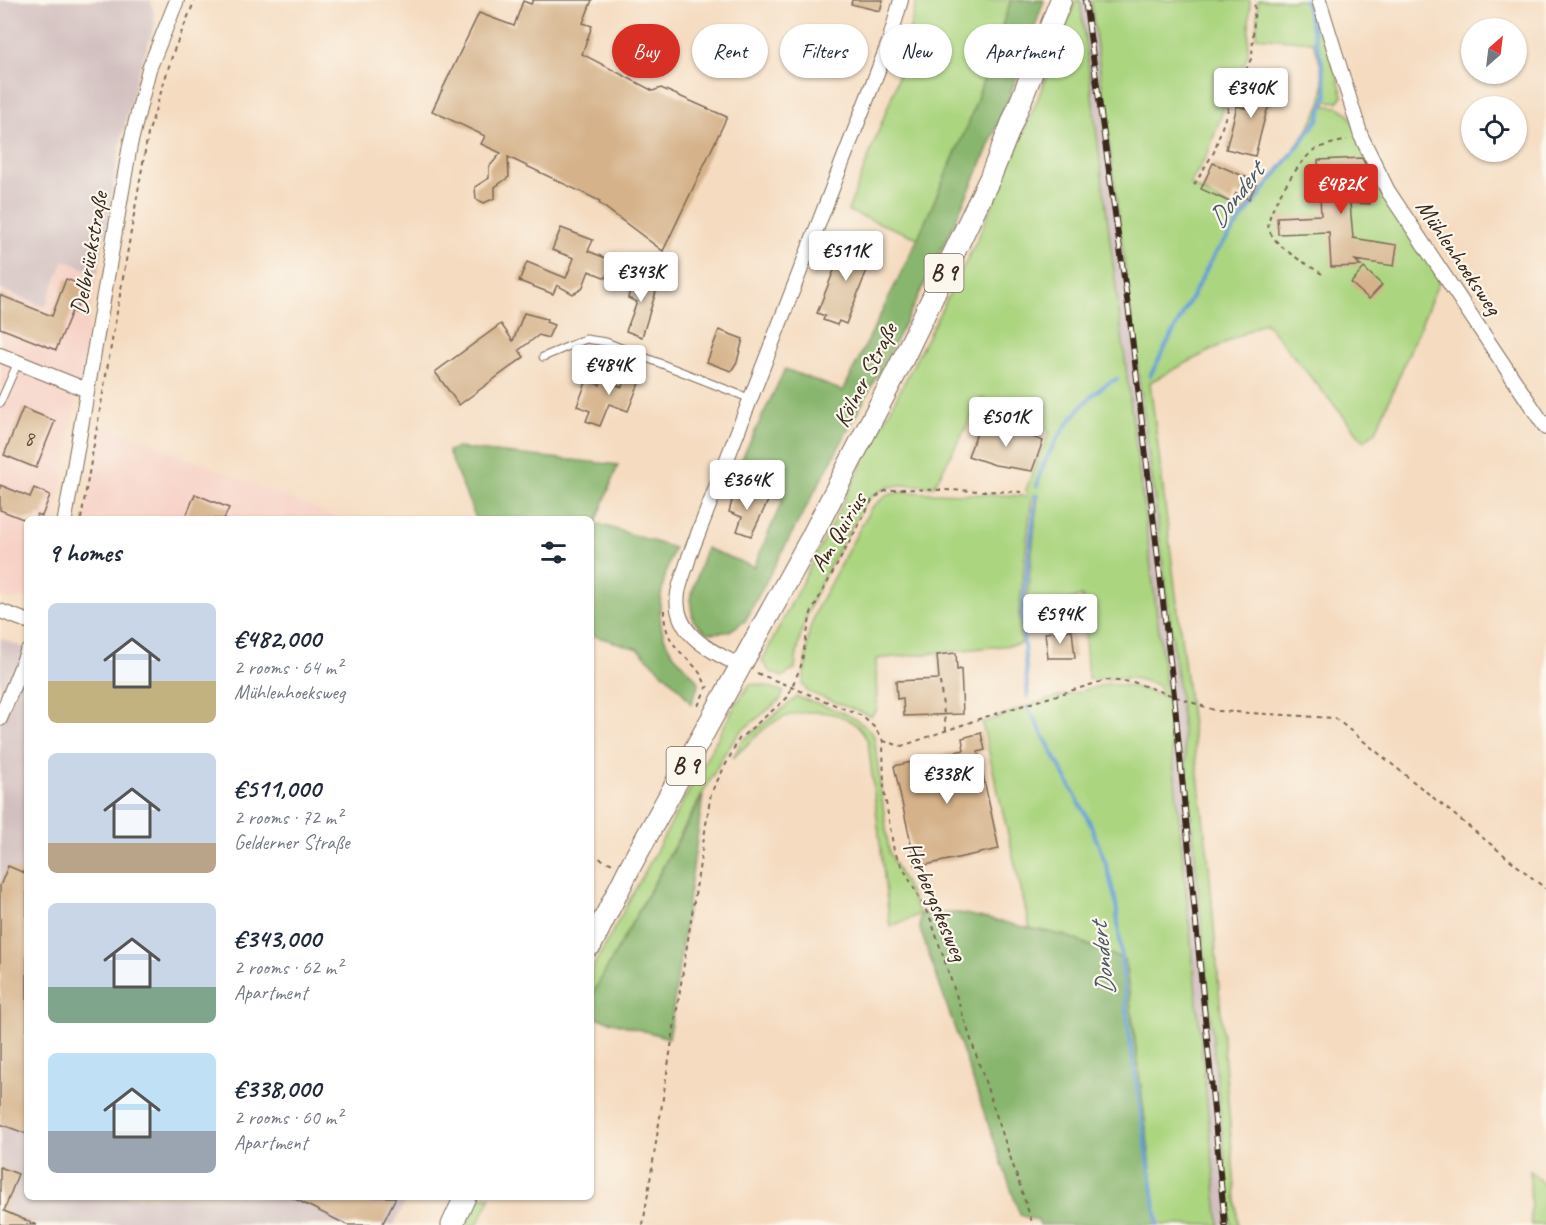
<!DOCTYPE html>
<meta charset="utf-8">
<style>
:root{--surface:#fff;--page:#f6f6f7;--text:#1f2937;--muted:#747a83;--accent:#d93025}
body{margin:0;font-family:Caveat,sans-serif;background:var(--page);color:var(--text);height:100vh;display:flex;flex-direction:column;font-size:22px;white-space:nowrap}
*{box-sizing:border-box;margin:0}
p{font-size:20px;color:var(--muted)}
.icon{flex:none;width:33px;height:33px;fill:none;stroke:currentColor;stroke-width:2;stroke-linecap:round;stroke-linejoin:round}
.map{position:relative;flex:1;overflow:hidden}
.details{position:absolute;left:24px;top:516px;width:570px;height:684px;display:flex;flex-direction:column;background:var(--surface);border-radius:9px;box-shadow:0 2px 4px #0004}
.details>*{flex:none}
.banner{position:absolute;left:612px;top:24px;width:570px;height:54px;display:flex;gap:12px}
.needle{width:39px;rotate:28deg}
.controls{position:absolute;left:1461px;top:18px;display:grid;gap:12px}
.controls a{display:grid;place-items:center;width:66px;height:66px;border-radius:50%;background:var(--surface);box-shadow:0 2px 4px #0004;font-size:30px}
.price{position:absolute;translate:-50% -51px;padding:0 14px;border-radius:6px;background:#fff;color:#222;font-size:20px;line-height:39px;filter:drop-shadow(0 2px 3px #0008)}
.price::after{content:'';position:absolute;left:50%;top:36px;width:18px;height:14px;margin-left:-9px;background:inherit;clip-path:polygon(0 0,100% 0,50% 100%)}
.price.current{background:var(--accent);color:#fff}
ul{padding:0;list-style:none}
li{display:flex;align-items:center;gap:18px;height:150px;padding:0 24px}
li span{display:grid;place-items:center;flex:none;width:168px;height:120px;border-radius:9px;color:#555}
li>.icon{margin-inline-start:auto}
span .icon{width:72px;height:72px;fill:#fffc;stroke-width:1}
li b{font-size:26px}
h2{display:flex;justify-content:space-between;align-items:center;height:72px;padding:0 24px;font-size:26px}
.tag{padding:0 21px;border-radius:27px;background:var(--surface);box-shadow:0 2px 4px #0004;font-size:21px;line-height:54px}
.tag.current{background:var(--accent);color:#fff}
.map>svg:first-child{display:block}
</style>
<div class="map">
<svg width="1546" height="1225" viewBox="0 0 1546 1225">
<rect width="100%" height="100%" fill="#fbf7ec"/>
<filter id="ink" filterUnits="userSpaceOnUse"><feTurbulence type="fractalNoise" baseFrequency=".0167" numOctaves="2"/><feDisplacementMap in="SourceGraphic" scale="12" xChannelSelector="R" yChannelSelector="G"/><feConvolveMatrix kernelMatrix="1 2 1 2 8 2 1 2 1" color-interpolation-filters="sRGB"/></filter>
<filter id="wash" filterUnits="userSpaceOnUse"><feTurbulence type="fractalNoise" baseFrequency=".008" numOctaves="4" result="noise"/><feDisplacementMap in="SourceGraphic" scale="24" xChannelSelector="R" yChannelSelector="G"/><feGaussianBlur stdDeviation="1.35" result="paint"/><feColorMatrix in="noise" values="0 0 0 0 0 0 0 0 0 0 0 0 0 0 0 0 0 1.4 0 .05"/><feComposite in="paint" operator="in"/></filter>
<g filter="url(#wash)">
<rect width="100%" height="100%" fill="#f5dcc1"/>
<!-- built -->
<g fill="#f7d1c6">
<polygon points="64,260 98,274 55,519 27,519 27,597 11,600 0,596 0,289 45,307"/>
<polygon points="102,424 341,519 85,519"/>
</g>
<!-- industrial -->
<g fill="#d2bfbf">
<polygon points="0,0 150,0 152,4 155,24 136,79 121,141 98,274 64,260 45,307 0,289"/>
<polygon points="1080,0 1091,0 1160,530 1197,858 1231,1225 1219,1225 1166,688"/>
<polygon points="0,638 27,649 27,1197 408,1197 394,1225 0,1225"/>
</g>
<!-- green -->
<g fill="#acd580" stroke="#74804f" stroke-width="1.5">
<polygon points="917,0 1011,0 969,122 918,238 848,211 895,88"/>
<path d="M1076,0H1080L1166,688L1219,1225H1158L1125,960L1066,936L1030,928L982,723L1036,703L1107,684L1132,686L1162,696L1158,685L1134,678L1088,679L1082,596L1026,611L1038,496H1032L1019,612L1021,644L876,659L877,709L871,716L808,692L803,685L809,632L817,608L871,508L887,495L902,492L1027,496L1026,489L1050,431L982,398L934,486C905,485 888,480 866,502C836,555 800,607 795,669L782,677L769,671L762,661L978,238L1038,98Z"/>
<path d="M1091,0H1250L1248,55L1226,102L1207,155L1190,184L1242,214C1263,187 1322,124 1323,91C1324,75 1319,57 1313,42L1256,37L1258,0H1315L1343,96L1338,102L1327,101L1326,106L1338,107L1348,113L1440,279L1376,431L1364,441L1265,322L1150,382L1209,865L1238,1225H1231L1179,691Z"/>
<polygon points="750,684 763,685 784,692 780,700 740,732 725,753 591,997 591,971 735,706"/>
<path d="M797,697C825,707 855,711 874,736L889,852L920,914L890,927L868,741C865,736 861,730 857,726C834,706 791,709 768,726C756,735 745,747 733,758L741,742Z"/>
<polygon points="1530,1170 1546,1187 1546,1225 1531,1225"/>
<polygon points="475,1197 491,1197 477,1225 461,1225"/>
</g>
<!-- forest -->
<g fill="#89b66e" stroke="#627046" stroke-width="1.5">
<path d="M1011,0H1044C973,219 852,418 745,621L728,632L707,633L693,620L690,599L706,548L754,567L783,499L732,479L785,369L843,391L918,238L969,122Z"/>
<path d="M457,448L618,465L596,523L674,548C662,582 649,624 675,656C684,666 693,672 699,684L691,704L680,689L638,649L591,635V519H476L448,451Z"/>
<polygon points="703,796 669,1038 591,1016 591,997"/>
<polygon points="960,913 1066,936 1125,960 1158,1225 1040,1225 1038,1221 1020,1215 920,929 920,914"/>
</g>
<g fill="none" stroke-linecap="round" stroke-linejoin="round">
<!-- stream -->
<g stroke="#669ed4" stroke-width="4">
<polyline points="1150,376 1214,255 1318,120 1327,94 1321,59 1304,0"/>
<path d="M1037,486C1042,453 1086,390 1117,379"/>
<polyline points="1028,697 1022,614 1036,495"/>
<polyline points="1028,707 1090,823 1106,864 1116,903 1128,1027 1158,1225"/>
</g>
</g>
<g id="blocks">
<!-- building -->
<g fill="#d5b28a">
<polygon points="533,0 592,0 583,23 592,26 582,54 653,91 661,88 727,117 663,251 599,203 600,201 508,157 509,177 495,187 495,198 484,203 476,199 475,187 489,178 489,167 501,153 481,144 485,136 432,111 479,13 514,26 523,1 531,4"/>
<polygon points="852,0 883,0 880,11 851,4"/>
<polygon points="1252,80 1277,87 1272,107 1269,106 1266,113 1255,156 1226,149 1237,106 1245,108"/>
<polygon points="1362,158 1368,170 1370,204 1350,203 1353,238 1397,245 1394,266 1355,260 1361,266 1331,267 1329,232 1278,234 1277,217 1321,215 1318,160"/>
<polygon points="1213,163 1257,182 1249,199 1236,193 1232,203 1201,189"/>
<polygon points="561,228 593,240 588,251 613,261 606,278 589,271 582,289 573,294 557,285 553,294 519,281 527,262 566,278 574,258 552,250"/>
<polygon points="854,239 869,245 867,249 874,252 846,324 839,321 837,325 823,320 825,316 817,313 846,240 853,243"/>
<polygon points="1364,268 1382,285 1369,299 1351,283"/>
<polygon points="634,272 658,285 642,337 626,331 637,302 628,298"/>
<polygon points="66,279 85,286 75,313 72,311 56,350 0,328 0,295 52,316"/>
<polygon points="524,313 547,319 546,322 554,325 548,338 539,335 519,350 524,357 459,405 435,372 501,324 513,341"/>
<polygon points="719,330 743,339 737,362 731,371 707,362"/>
<polygon points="629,368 643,373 628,411 609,404 600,426 586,421 590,411 577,406 587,380 600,385 602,380 622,387"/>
<polygon points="23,408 55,421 36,468 4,455"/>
<polygon points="992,421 1043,441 1032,471 995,465 968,456 978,430 987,433"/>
<polygon points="0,485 30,497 34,488 50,495 42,516 37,514 36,519 23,519 0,510"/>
<polygon points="735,489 768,501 751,536 737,531 742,517 729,512"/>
<polygon points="195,494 229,508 224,519 185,519"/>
<polygon points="1072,630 1075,658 1048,658 1045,633"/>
<polygon points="956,653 957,670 961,669 963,714 904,716 903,698 897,699 896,681 939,679 937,655"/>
<polygon points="981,733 985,750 978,752 999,849 916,867 894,766 964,750 962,738"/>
<polygon points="8,866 27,874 27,1134 0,1124 0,886"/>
<polygon points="0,1167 18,1174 4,1211 37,1225 0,1225"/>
<polygon points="291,1197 396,1197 382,1225 347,1225"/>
</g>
</g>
</g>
<g filter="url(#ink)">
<use href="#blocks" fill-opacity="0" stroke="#7c6857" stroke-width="1.5"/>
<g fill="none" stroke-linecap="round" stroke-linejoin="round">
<!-- service casing -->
<g stroke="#7c6857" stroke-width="9">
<g id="service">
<polyline points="543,357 586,339 606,342 751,399"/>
<polyline points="0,403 18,362"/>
</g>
</g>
<!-- minor casing -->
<g stroke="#7c6857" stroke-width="16">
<g id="minor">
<polyline points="1319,0 1361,136 1388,191 1546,428"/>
<polyline points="0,355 87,390"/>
<polyline points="65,519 130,145 149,69 177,0"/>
<polyline points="0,611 27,621"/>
<path d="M741,666C711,651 672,634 678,593C680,581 686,569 689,557L889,42L901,0"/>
<polyline points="0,719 27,652"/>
</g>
</g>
<!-- primary casing -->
<g stroke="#7c6857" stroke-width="23">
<g id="primary">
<polyline points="591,945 631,865 811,538 903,359 990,178 1061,0"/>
<polyline points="452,1225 465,1197"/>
</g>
</g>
<!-- path -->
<g stroke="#7c6857" stroke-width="2" stroke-dasharray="4.5 4.5" stroke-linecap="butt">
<polyline points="1194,185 1214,152 1229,106 1252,57 1255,0"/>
<path d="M1322,274C1306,263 1277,249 1269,230C1263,214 1299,162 1312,152C1321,145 1337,143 1347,140"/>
<polyline points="81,519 148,134 174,50 195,0"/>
<path d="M664,610C664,656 700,657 706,688"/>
<polyline points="757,673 862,716 875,728 883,741 884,790 894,851 931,920 1033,1225"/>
<polyline points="940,682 946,730"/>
<polyline points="698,706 706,688 710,686"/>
<polyline points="883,741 902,746 982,718 1106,680 1133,682 1217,711 1335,718 1546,889"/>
<polyline points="591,855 613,864"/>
<polyline points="643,1225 711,793 739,739 787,698 801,666 811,613 872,500 885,491 902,489 1024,492"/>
</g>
<!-- service -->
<use href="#service" stroke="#fff" stroke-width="7"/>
<!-- minor -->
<use href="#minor" stroke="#fff" stroke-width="14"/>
<!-- primary -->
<use href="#primary" stroke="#fff" stroke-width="21"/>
<!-- rail casing -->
<g stroke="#3b2a1e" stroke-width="6">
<polyline id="rail" points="1085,0 1130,320 1174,695 1225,1225"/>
</g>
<!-- rail -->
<use href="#rail" stroke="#fbf7ec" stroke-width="4" stroke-dasharray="11" stroke-linecap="butt"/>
</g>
</g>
<g text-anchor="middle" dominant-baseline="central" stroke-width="4.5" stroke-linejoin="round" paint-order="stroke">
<!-- number labels -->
<g font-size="21" fill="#624c39">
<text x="29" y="438">8</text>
</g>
<!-- shield labels -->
<g fill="#fbf7ec" stroke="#75685c" stroke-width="1.5">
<rect x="924.5" y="254" width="39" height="38" rx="4.5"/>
<rect x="666.5" y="747" width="39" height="38" rx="4.5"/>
</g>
<g font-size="22" font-weight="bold" fill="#3b2a1e">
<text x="944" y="273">B 9</text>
<text x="686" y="766">B 9</text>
</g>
<!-- street labels -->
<g font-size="24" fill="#3b2a1e" stroke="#fbf7ec">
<text transform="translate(89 253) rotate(-80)">Delbrückstraße</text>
<text transform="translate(1459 257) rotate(56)">Mühlenhoeksweg</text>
<text transform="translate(865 375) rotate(-63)">Kölner Straße</text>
<text transform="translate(838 532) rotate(-59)">Am Quirius</text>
<text transform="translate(936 901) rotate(67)">Herbergskesweg</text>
</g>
<!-- water labels -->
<g font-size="26" font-style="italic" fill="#4c5867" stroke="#fbf7ec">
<text transform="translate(1236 195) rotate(-52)">Dondert</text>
<text transform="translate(1102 959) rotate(-96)">Dondert</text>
</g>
</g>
</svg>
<div class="controls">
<a><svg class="needle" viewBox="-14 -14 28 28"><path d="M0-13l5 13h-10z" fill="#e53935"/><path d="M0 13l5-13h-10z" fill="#747a83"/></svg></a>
<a><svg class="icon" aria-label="locate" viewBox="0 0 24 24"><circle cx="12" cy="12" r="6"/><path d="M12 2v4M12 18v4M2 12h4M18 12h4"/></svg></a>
</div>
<b class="price" style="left:1251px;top:119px">€340K</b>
<b class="price current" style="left:1341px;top:215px">€482K</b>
<b class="price" style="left:846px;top:282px">€511K</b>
<b class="price" style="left:641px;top:303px">€343K</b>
<b class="price" style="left:609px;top:396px">€484K</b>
<b class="price" style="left:1006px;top:448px">€501K</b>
<b class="price" style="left:747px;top:511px">€364K</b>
<b class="price" style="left:1060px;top:645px">€594K</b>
<b class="price" style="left:947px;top:805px">€338K</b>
<div class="banner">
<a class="tag current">Buy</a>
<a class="tag">Rent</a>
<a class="tag">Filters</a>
<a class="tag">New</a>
<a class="tag">Apartment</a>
</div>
<section class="details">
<h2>9 homes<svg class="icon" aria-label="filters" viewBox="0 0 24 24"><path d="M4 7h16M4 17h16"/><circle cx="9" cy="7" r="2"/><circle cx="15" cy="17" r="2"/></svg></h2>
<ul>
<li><span style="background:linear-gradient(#c9d6e8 65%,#c2b280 0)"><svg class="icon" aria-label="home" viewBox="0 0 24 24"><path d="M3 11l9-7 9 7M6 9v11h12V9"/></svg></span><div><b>€482,000</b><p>2 rooms · 64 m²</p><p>Mühlenhoeksweg</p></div></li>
<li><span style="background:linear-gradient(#c9d6e8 75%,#b9a48a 0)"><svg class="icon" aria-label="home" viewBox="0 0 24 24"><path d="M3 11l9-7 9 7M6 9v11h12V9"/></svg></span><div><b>€511,000</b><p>2 rooms · 72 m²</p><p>Gelderner Straße</p></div></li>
<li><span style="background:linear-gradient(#c9d6e8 70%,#7fa58c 0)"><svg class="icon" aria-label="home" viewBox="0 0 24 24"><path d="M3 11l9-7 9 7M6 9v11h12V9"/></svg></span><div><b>€343,000</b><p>2 rooms · 62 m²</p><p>Apartment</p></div></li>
<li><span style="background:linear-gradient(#bfe0f5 65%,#9aa5b1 0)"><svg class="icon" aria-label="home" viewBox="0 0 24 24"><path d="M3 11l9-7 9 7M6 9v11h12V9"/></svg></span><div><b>€338,000</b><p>2 rooms · 60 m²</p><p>Apartment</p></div></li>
</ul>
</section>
</div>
